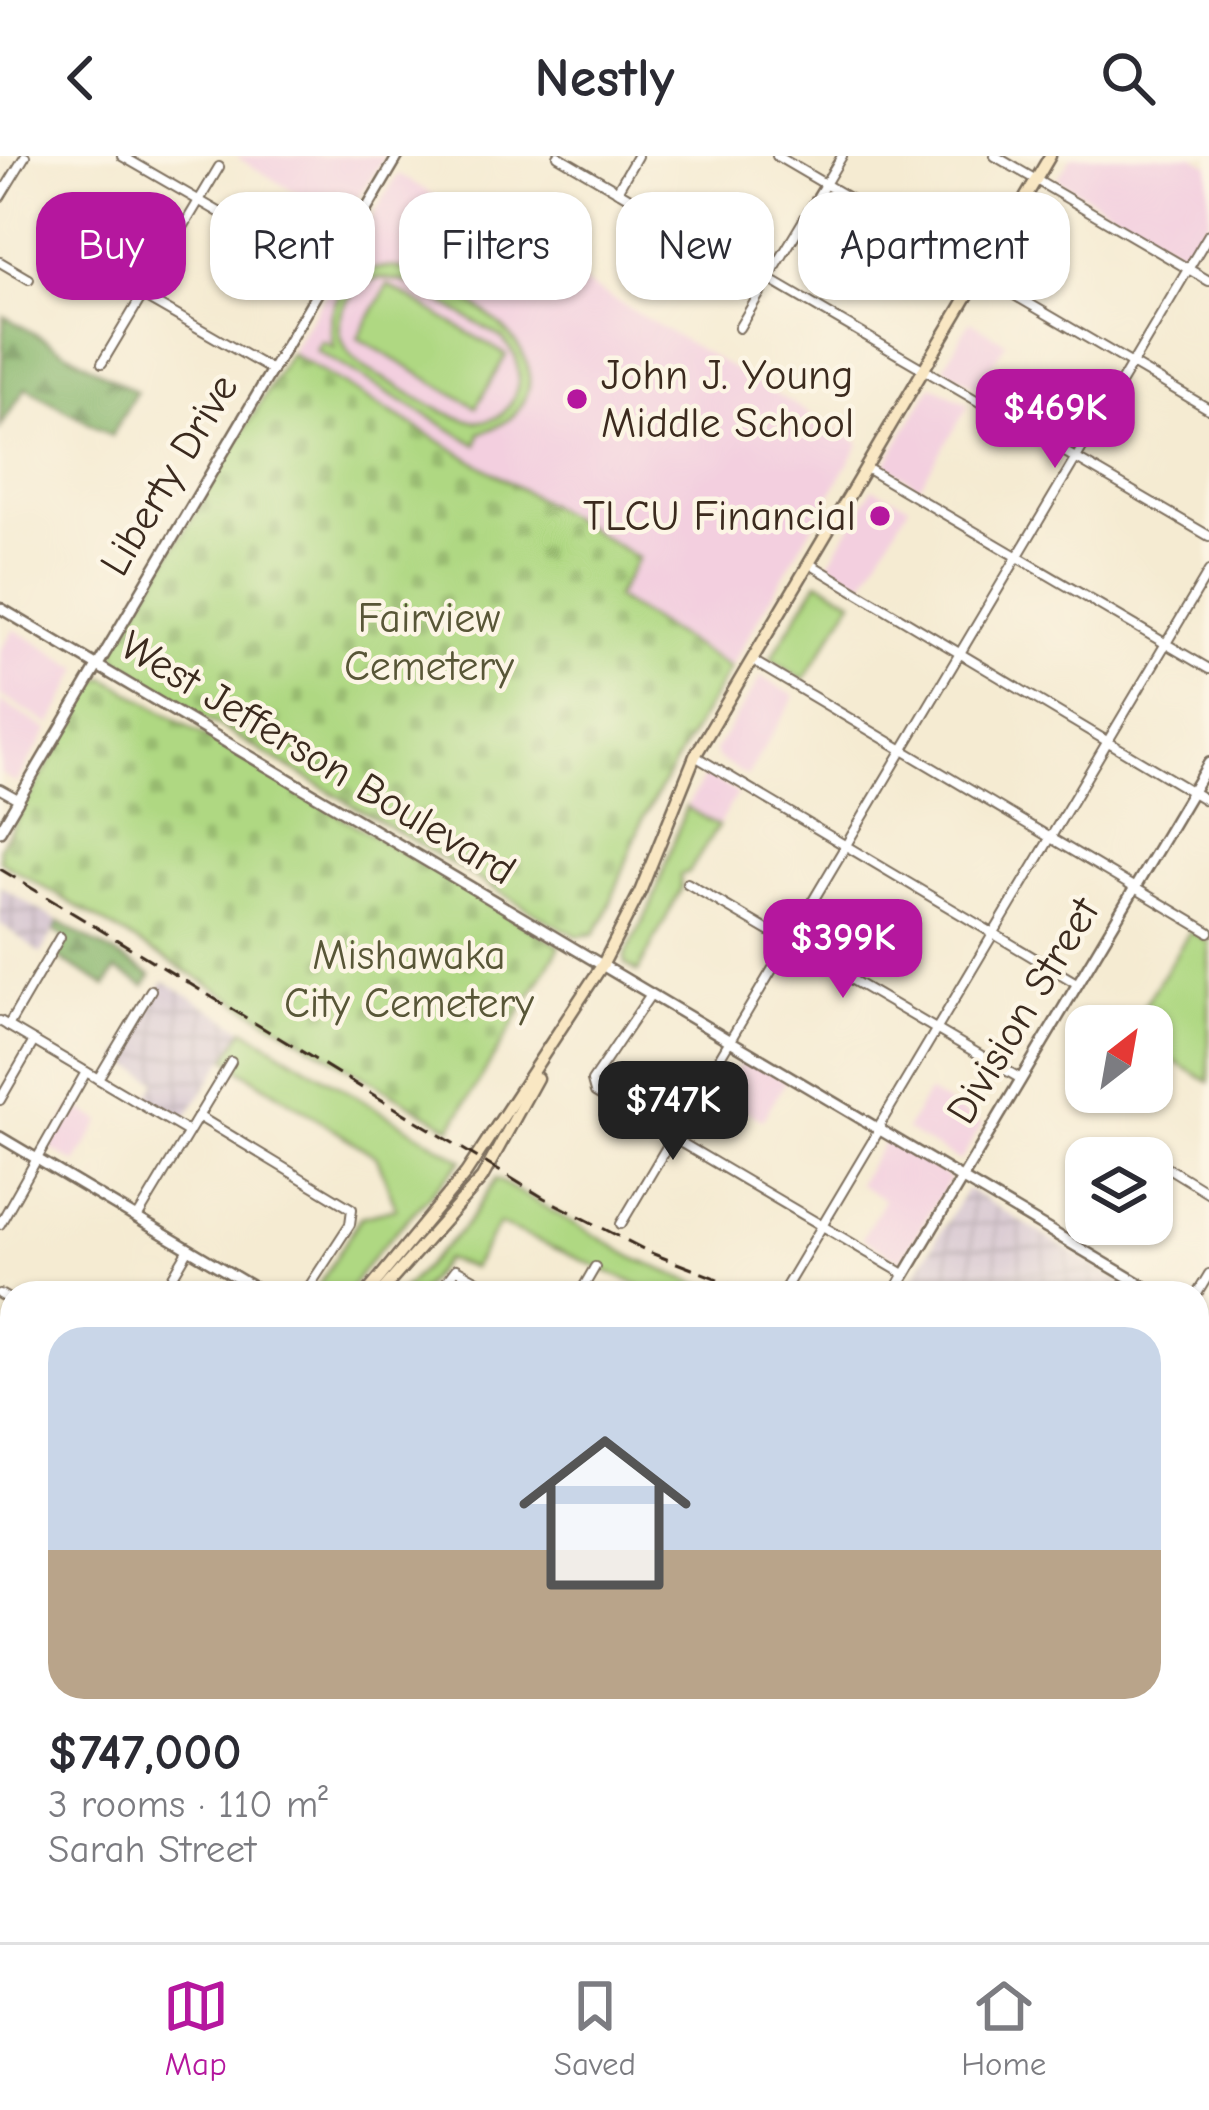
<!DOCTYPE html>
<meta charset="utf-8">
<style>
:root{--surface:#fff;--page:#f2f2f3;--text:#2b2b33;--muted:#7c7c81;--line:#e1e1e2;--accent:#b5179e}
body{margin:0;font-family:"Comic Neue",sans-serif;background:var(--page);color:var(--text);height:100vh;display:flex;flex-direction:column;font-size:45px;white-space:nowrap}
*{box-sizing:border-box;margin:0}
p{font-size:39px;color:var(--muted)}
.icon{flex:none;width:66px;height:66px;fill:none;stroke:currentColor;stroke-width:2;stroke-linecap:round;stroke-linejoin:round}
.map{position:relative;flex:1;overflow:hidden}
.side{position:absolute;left:0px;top:1125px;width:1209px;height:663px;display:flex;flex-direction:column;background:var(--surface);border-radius:36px 36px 0 0;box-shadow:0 3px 9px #0004}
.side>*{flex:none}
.guide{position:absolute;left:36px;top:36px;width:1137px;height:108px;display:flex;gap:24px}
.needle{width:78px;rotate:31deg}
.buttons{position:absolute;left:1065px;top:849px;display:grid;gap:24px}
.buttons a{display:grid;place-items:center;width:108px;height:108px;border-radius:24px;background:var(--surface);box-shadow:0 3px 9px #0004;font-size:60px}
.price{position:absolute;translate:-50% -102px;padding:0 27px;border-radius:24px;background:var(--accent);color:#fff;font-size:39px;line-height:78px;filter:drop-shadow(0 3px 6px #0008)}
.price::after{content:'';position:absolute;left:50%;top:72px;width:36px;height:27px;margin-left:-18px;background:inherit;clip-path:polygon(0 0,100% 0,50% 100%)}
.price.on{background:#222;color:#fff}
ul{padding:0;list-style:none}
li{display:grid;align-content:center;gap:24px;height:636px;padding:0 48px}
li span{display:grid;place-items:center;height:372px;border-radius:36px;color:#555}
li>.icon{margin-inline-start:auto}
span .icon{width:216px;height:216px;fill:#fffc;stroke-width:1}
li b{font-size:51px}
.chip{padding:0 42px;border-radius:36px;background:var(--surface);box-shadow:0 3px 9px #0004;font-size:42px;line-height:108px}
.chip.on{background:var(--accent);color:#fff}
header{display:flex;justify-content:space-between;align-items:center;height:156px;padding:0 48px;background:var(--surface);font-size:54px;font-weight:700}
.tab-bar{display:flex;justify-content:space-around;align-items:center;height:168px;border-top:3px solid var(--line);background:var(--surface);font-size:33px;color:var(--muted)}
.tab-bar a{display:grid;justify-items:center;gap:6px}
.tab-bar .on{color:var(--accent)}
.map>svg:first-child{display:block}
</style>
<header><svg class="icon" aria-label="back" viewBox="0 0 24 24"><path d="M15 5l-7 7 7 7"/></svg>Nestly<svg class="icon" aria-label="search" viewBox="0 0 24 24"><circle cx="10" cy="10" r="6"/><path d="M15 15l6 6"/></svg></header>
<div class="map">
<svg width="1209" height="1786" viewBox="0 0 1209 1786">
<defs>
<pattern id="industrial-grid" width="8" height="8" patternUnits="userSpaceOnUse" patternTransform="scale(3)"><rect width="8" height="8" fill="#cfbdce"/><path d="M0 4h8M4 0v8" fill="none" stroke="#a99aa7"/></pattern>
<pattern id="forest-firs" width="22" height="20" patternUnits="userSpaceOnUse" patternTransform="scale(3)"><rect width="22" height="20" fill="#8bb870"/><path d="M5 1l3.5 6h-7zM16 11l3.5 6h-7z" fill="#73965b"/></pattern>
<pattern id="cemetery-stones" width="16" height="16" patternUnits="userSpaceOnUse" patternTransform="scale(3)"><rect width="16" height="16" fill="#afd882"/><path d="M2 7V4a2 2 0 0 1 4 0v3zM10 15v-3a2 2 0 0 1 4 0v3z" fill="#97ba70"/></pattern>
</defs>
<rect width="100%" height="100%" fill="#fcf5e5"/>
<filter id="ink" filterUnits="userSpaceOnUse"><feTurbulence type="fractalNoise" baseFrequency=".00833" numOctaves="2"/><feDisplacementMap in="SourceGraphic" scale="24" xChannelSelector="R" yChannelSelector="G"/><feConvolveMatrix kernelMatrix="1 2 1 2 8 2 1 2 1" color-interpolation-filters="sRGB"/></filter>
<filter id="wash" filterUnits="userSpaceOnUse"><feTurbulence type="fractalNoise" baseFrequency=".004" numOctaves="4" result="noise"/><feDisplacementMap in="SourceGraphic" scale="48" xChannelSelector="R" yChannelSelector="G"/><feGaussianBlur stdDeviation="2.7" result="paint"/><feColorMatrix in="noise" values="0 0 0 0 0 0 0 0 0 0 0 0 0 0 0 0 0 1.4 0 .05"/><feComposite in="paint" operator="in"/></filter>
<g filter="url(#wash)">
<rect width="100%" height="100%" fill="#f5ebd2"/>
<!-- built -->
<g fill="#f3cfdf">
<polygon points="235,0 385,0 344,66"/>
<polygon points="1072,0 1193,0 1209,9 1209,61 1187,99 1057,23"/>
<polygon points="398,18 860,287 730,512 614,442 637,401 290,197"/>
<polygon points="970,165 1006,186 979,233 944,211"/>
<polygon points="932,229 969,249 919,331 886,308"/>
<polygon points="873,332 909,349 863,428 829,407"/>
<polygon points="14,473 80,513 51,569 0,539 0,495"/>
<polygon points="761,521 795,540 747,620 718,603 715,595"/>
<polygon points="0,545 48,574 16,627 0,618"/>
<polygon points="706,618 737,637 718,670 686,651"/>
<polygon points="744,901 786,925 762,964 721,940"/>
<polygon points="928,936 982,968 960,1005 906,974"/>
<polygon points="73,949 101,965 76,1007 48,991"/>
<polygon points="885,984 950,1022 901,1105 862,1082 884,1044 858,1028"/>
<polygon points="1209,1205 1209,1408 1197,1417 1197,1206"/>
<polygon points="1197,1690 1209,1697 1209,1786 1162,1786 1145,1776 1197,1776"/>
</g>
<!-- industrial -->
<g fill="url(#industrial-grid)">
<polygon points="0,730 59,766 41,798 0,767"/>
<polygon points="164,825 244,873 185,963 148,942 157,925 119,903"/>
<polygon points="966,1034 969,1034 1139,1137 904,1137"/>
</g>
<!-- green -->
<g fill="#afd882" stroke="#758150" stroke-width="3" fill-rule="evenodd">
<path d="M399,112C444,125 546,180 527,237C520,260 501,271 480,277L477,289L316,194L322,185L334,191C321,145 351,107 399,112ZM381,122L410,127L503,183L516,201L519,223C505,298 440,255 401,232C383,221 358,212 347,194C328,162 349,130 381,122Z"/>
<polygon points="388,129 506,199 476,251 358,182"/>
<polygon points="818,425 853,444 804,524 771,503"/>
<polygon points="686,651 718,670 689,716 680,719 681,733 638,816 625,808 625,800 651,750"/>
<polygon points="1190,775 1209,786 1209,926 1152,892 1152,870 1132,870"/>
<polygon points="244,873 462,1004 376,1097 347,1137 314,1137 361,1061 396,1052 377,1001 236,911 227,902"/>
<polygon points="496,1023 638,1104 721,1137 657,1137 499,1068 472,1112 445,1103 419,1137 399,1137 466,1069"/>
</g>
<!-- forest -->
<g fill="url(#forest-firs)" stroke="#637147" stroke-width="3">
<polygon points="4,160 136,236 111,280 26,231 0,272"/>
<polygon points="59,766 151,819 145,830 116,814 106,830 55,800 66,782 55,775"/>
</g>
<!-- cemetery -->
<g fill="url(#cemetery-stones)" stroke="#758150" stroke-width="3">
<polygon points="290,197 638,402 615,442 730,512 643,662 605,761 594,778 578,780 554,768 119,511 114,493"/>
<polygon points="106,522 560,790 451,972 0,705 0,692 97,525"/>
</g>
<!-- water -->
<polygon fill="#5eb5db" stroke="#4c707c" stroke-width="3" points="0,1659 12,1668 12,1776 128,1776 135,1786 23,1786 0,1767"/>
</g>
<g filter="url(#ink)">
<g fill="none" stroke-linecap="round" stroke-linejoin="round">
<!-- minor casing -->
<g stroke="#7c6e5d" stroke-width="12">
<g id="minor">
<polyline points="122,0 328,119"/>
<polyline points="558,0 1209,380"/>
<polyline points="777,0 1209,253"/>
<polyline points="995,0 1209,125"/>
<polyline points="617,35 637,0"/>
<polyline points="0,41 25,0"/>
<polyline points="54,89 270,213"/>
<polyline points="0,106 29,123"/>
<polyline points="739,172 842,0"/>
<polyline points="102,207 219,11"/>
<polyline points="866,312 1209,513"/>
<polyline points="810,408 1209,646"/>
<polyline points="753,505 1209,776"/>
<polyline points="695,600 1078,828"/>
<polyline points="0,633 18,643"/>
<polyline points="687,727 1021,923"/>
<polyline points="651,838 592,925 595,936 904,1118"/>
<polyline points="0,865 188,976"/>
<polyline points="8,870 60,781"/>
<polyline points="98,923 151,834"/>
<polyline points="0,944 34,885"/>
<polyline points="198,960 352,1053 350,1068 305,1137"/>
<polyline points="879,970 1209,415"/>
<polyline points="1139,995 1152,1002"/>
<polyline points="1152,1002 1209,1037"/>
<polyline points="137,1062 231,906"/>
<polyline points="0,1068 86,916"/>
<polyline points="621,1068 1209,78"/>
<polyline points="784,1134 881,971"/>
<polyline points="163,1137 189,1093"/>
<polyline points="438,1137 456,1113 499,1137"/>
<polyline points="580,1137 595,1111"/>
<polyline points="0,1138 12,1145"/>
<polyline points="1197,1138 1209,1118"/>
<polyline points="0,1277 12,1284"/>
<polyline points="0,1417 12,1396"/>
<polyline points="1197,1525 1209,1532"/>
<polyline points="1197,1662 1209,1643"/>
<polyline points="1197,1676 1209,1683"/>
<polyline points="641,1776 657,1786"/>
<polyline points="886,1776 902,1786"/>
<polyline points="1123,1776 1140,1786"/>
<polyline points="399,1786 405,1776"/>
<polyline points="668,1786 674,1776"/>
<polyline points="821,1786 827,1776"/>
</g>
</g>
<!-- tertiary casing -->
<g stroke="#7c6e5d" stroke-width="14">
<g id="tertiary">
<polyline points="0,452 1155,1137"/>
<polyline points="0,675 398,0"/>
<polyline points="0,981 263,1137"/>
<polyline points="894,1137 1209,607"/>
<polyline points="1197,1162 1209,1170"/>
<polyline points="1197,1435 1209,1425"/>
<polyline points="375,1776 392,1786"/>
<polyline points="514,1786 520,1776"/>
<polyline points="974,1786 980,1776"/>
</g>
</g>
<!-- secondary casing -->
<g stroke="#7c6e5d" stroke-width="15">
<g id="secondary">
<polyline points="367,1137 466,1017 603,808 640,736 695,600 1050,0"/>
<polyline points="380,1137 482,1022 537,922"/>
<polyline points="0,1555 12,1562"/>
<polyline points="0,1765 12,1746"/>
</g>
</g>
<!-- minor -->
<use href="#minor" stroke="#fff" stroke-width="8"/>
<!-- tertiary -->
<use href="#tertiary" stroke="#fff" stroke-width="9"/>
<!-- secondary -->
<use href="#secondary" stroke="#f9e7c3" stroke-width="10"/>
<!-- rail -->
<g stroke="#3b2a1e" stroke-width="3" stroke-dasharray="18 9" stroke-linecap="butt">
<polyline points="0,713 544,1042 651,1097 754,1137"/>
<polyline points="1197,1193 1209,1191"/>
</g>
</g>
</g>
<!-- markers -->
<g fill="#b5179e" stroke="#fcf5e5" stroke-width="4.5">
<circle cx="577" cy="243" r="12"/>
<circle cx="880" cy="360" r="12"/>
</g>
<g text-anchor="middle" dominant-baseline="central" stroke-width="9" stroke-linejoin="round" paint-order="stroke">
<!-- poi labels -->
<g font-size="42" fill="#3b2a1e" stroke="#fcf5e5" text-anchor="start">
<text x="601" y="219">John J. Young<tspan x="601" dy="48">Middle School</tspan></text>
<text x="856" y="360" text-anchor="end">TLCU Financial</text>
</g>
<!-- street labels -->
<g font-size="42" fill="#3b2a1e" stroke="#fcf5e5">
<text transform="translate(169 319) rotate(-59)">Liberty Drive</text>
<text transform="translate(318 602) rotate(31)">West Jefferson Boulevard</text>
<text transform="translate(1023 855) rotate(-59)">Division Street</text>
</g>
<!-- park labels -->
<g font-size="42" fill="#585637" stroke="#fcf5e5">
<text x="429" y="462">Fairview<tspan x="429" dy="48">Cemetery</tspan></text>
<text x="409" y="799">Mishawaka<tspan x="409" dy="48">City Cemetery</tspan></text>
</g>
</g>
</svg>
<div class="buttons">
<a><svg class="needle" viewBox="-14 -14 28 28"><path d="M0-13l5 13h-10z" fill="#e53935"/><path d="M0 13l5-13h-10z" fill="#7c7c81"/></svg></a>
<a><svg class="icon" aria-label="layers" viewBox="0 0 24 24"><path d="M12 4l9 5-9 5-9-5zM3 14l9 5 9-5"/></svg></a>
</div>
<b class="price" style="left:1055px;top:315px">$469K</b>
<b class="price" style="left:843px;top:845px">$399K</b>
<b class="price on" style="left:673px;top:1007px">$747K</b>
<div class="guide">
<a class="chip on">Buy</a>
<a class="chip">Rent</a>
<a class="chip">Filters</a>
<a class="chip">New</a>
<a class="chip">Apartment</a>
</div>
<section class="side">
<ul>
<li><span style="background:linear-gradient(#c9d6e8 60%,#b9a48a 0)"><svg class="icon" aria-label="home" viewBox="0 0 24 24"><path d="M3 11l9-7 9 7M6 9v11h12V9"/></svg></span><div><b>$747,000</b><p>3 rooms · 110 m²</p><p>Sarah Street</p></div></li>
</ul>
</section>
</div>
<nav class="tab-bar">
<a class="on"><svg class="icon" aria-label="map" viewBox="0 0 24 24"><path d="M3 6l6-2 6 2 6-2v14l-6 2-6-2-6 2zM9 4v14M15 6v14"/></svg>Map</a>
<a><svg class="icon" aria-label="saved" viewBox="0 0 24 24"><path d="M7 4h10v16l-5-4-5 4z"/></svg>Saved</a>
<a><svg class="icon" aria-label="home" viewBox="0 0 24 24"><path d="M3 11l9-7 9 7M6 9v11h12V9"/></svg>Home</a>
</nav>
